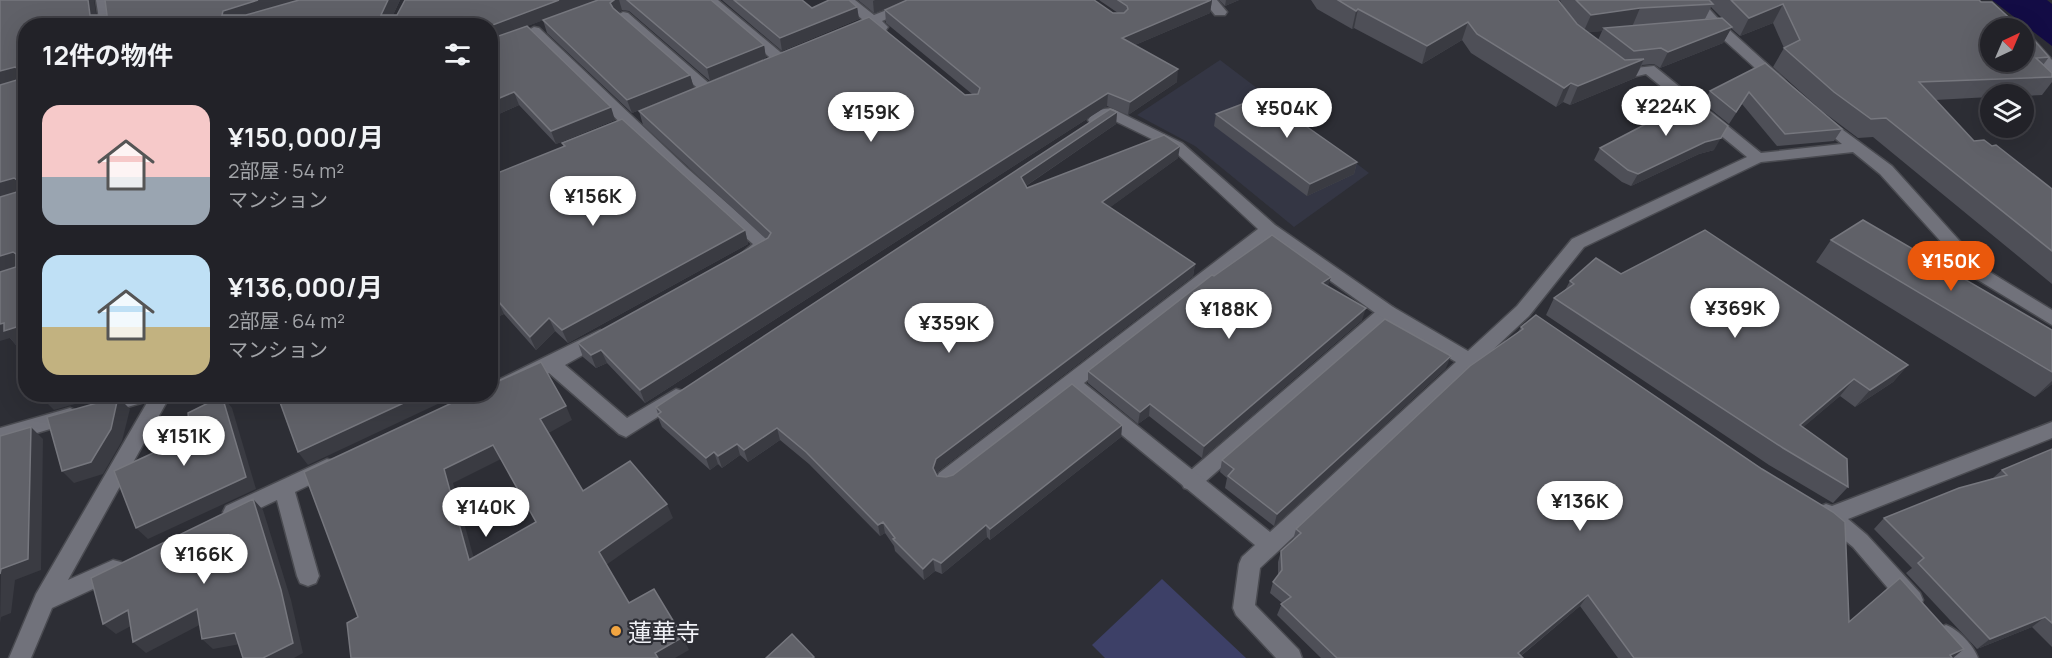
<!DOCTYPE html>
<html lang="ja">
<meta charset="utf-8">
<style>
:root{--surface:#222228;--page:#2e2f34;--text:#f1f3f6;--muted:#a2a4a8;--line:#3f3f45;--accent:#ea580c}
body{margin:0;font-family:Manrope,"Noto Sans JP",sans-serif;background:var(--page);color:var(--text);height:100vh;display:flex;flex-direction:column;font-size:22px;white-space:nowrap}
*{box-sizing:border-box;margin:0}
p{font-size:20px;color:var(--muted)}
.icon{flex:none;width:33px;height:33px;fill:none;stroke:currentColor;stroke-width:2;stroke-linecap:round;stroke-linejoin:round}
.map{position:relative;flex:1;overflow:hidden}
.drawer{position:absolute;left:18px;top:18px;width:480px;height:384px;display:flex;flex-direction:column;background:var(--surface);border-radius:24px;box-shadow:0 6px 24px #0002,0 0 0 2px var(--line)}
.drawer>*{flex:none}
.needle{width:39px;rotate:44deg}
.tools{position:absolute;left:1980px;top:18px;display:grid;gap:12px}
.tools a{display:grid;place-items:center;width:54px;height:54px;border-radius:50%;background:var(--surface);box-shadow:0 6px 24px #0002,0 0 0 2px var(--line);font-size:30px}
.price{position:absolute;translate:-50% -51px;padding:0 14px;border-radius:21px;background:#fff;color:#222;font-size:20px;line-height:39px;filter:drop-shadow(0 2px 3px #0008)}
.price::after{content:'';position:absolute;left:50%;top:36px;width:18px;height:14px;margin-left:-9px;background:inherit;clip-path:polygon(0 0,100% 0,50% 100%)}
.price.current{background:var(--accent);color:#fff}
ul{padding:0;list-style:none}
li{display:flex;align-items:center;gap:18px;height:150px;padding:0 24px}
li span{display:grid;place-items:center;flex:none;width:168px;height:120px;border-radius:18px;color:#555}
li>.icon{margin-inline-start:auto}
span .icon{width:72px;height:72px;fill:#fffc;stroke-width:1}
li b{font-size:26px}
h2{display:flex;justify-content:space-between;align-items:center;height:72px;padding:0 24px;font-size:26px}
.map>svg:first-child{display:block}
</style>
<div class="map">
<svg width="2052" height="658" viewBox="0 0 2052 658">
<rect width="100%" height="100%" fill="#2d2e35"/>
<!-- built -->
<polygon fill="#343644" points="1220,60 1369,173 1294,227 1195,146 1137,115"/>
<!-- green -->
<polygon fill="#3d4067" points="1162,579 1246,658 1105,658 1092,645"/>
<!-- water -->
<polygon fill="#130c45" points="1992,0 2047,0 2052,4 2052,46"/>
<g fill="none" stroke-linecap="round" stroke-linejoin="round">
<!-- service casing -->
<g stroke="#4a4b51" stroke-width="3">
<g id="service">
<polygon points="703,0 718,0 785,56 787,59 785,62 775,62"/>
<polygon points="623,12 628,13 712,86 714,89 712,92 702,92 618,19 616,16"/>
<polygon points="1387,306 1393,307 1396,312 1393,317 1198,488 1191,490 1184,488 1181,482 1184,476 1381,307"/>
</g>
</g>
<!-- minor casing -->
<g stroke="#4a4b51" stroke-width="3">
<g id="minor">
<polygon points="96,0 110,0 114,26 100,26"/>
<polygon points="840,0 855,0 874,15 912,0 931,0 882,21 888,27 886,30 876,30 871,26 852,33 847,32 845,29 863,20"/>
<polygon points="1203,0 1217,0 1227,12 1225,15 1215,15"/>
<polygon points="1687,0 1701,0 1724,25 1784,79 1786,82 1784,85 1774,85 1714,31"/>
<path d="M534,27L539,28L687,168L770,241L772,245C766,254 753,262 742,259L740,255L753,244L675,176L529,34L527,31Z"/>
<polygon points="2024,33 2029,34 2052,60 2052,72 2047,71 2024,45"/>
<path d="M1617,65L1626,69L1654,66L1761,153L1842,144L1812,119L1814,116H1824L1892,166L1985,269L2052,310V325L1973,277L1880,174L1853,152L1761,162L1584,247L1529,316L1260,568L1255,605L1299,650L1302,658H1276L1236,615L1233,608L1239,564L1242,557L1255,545L1071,393L953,485L946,487L939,485L936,479L939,473L1258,229L1172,149L1109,118L1100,123H1090L1088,120C1093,112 1104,107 1113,109L1182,143L1275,225L1393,307L1468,351L1517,306L1572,239L1747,157L1646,74C1631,77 1621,82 1610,69ZM1269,237L1381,317L1456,362L1270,532L1084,383Z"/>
<polygon points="600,330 606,332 609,337 606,342 565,365 627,418 676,389 683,391 686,396 683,401 626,437 619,434 549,373 497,397 490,399 483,397 482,394 490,394 490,384"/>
<polygon points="121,394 171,394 68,580 113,560 121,562 124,569 121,576 52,608 31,658 9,658 36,594 148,401 100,415 93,413 90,408 93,403"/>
<polygon points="70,408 77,411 80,416 77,421 0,444 0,428"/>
<polygon points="2052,422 2052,438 1848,519 1867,535 1920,593 1923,600 1920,607 1912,610 1904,607 1853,547 1819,519 1816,513 1819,507 1826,504 1832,506"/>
<polygon points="327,459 334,461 337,467 334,473 295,492 319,576 316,583 308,586 300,583 297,576 277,500 233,521 226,518 223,512 226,506"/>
<path d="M1946,625C1959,630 1973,645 1978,658H1952L1935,635L1938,628Z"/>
</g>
</g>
<!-- service -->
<use href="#service" fill="#71727b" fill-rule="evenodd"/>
<!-- minor -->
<use href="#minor" fill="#71727b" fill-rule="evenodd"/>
</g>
<!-- wall -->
<g fill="#4e4f57" fill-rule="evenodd">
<polygon points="0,0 97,15 400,0 393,15 598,0 711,0 764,45 766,58 710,81 629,11 622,10 618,13 690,75 694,88 632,113 547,33 543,20 527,26 615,120 556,144 519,105 490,118 490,26 26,26 26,341 16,345 10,338"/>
<polygon points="722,0 802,0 812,8 857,7 859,19 782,51"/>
<polygon points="858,0 1094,0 1113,13 1118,13 1099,0 1212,0 1210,13 1135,45 1177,82 1128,115 1107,106 645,403 607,363 596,368 583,357 578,343 766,239 643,125 639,111 972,94 886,23 885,10 905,1 874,13"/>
<polygon points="1219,0 1239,0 1225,6"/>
<path d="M1311,0H1558L1563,6L1560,0H1979L2024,29L2049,57L2043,65L2052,73V82L2042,95L2024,96V94H1990V97L1935,100L1974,141L1992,146L2052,189V284L1873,137L1858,138L1822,111L1773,67L1784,48L1773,23L1740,36L1731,28L1723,43L1660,68L1654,64L1642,65L1635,78L1570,105L1563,102L1556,107L1471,53L1462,40L1422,64L1354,28L1352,29L1317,9ZM1711,7L1722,18L1705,19ZM1602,31L1598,40L1588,32Z"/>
<polygon points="1765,63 1842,129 1834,141 1777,146 1742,104 1729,124 1703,103 1710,91"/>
<polygon points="1117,112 1116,124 1026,186 1027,188 1178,158 1110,207 1195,264 1193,276 938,471 936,474 937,476 946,477 1122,425 1121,437 990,540 987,537 942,574 935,571 924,580 895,551 894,546 885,533 880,536 809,464 780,440 748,462 740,455 722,468 718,464 710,470 662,427 657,415 658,414 656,407"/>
<polygon points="1216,114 1357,162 1354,174 1307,196 1214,126"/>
<polygon points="562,143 745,230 748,244 568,343 555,331 536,350 504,314 490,320 564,147"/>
<polygon points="1600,148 1714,150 1699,154 1631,186 1622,182 1594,160"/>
<polygon points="1831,240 2052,330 2052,384 2035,397 1816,262"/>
<polygon points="1621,274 1908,365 1893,382 1855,407 1840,396 1803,427 1848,487 1833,503 1769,465 1546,315 1554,298 1565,290 1570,281"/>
<polygon points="1214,276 1328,286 1362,320 1202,458 1149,416 1138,424 1088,383 1088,371"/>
<polygon points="1521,327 1849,622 1953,658 1618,658 1580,606 1521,656 1523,658 1321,658 1277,615 1282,603 1270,593 1273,582 1278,575 1278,562 1281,551 1293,540 1296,529 1518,332"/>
<polygon points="1446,368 1274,526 1225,488 1227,478 1220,472 1222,460"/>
<polygon points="2052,449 2052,647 2032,627 1977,649 1906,573 1912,568 1874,529 1884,518 1993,478 2002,470"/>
</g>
<!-- shaded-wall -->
<g fill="#3a3b42">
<polygon points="88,0 94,0 98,26 90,15"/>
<polygon points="258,0 304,0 230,24 222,15 223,11"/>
<polygon points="388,0 400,0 388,26 381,15"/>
<polygon points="559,0 598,0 490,40 490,26"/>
<polygon points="614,0 619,0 622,10 614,15 610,3"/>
<polygon points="875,0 907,0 874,13 873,1"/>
<polygon points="1212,0 1210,13 1121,51 1122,38"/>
<polygon points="1226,0 1239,0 1225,6"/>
<polygon points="1783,4 1773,23 1740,36 1749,18"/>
<polygon points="857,7 859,19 782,51 780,38"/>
<polygon points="1640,8 1632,27 1604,28 1602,31 1583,33 1591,15"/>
<polygon points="1358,9 1354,28 1352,29 1356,11"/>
<polygon points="1468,22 1462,40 1422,64 1427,46"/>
<polygon points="1732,27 1723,43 1660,68 1668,52"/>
<polygon points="764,45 766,58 710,81 707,68"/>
<polygon points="1644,59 1635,78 1570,105 1578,86"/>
<polygon points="15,67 25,80 0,87 0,71"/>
<polygon points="1178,69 1177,82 1128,115 1130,102"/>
<polygon points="690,75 694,88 632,113 627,100"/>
<polygon points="1571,83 1563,102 1556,107 1564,88"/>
<polygon points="514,92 519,105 490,118 490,102"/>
<polygon points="1108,93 1107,106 645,403 640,390"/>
<polygon points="611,107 615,120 556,144 551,131"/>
<polygon points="1117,112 1116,124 1021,189 1021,177"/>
<polygon points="1728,126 1714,150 1699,154 1631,186 1638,174"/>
<polygon points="1180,146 1178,158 1101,214 1102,202"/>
<polygon points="1357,162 1354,174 1307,196 1310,184"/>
<polygon points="14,178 25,191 0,199 0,182"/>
<polygon points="745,230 748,244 568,343 562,330"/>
<polygon points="13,252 25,265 0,273 0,256"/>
<polygon points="1195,264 1193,276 938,471 934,480 933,468 936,459"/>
<polygon points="1331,277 1327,289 1322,283"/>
<polygon points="498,301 504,314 490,320 490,304"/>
<polygon points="1366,308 1362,320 1202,458 1204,446"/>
<polygon points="549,318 555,331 536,350 530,337"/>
<polygon points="4,323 26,324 26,341 16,345 10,338 0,341 0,324"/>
<polygon points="601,350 607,363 596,368 591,355"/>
<polygon points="1451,356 1446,368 1274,526 1277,514"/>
<polygon points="1908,365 1893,382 1855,407 1870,390"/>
<polygon points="1854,379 1840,396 1786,442 1800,425"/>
<polygon points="2052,381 2052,384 2035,397"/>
<polygon points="51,394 110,394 54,410 41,397"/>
<polygon points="423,394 459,394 308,465 298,452"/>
<polygon points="222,396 232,408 256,489 148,539 136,528"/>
<polygon points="118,397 130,409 122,441 103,474 74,483 62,471"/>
<polygon points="1150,404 1149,416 1138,424 1140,412"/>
<polygon points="566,406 572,420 547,434 540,419"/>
<polygon points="1122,425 1121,437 990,540 990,529"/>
<polygon points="31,427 43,439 41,570 15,580 11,613 1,617 0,623 1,569"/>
<polygon points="777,428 780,440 748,462 744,450"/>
<polygon points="737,444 740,455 722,468 718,456"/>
<polygon points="493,445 501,459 453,483 478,573 469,560 444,469"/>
<polygon points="714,452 718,464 710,470 706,458"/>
<polygon points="253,499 263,510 291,600 303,653 294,658 263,658"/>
<polygon points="667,504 673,518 606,565 599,552"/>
<polygon points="883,522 885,533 880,536 878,525"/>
<polygon points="986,525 987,537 942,574 941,563"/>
<polygon points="933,559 935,571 924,580 923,569"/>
<polygon points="1588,595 1580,606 1518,658 1518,653"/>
<polygon points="197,609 209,620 146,653 133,642"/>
<polygon points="128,610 140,621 116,634 103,624"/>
<polygon points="2045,617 2032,627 1977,649 1990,639"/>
<polygon points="235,633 246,643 213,649 202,639"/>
<polygon points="683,637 689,650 675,658 658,658 655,653"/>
<polygon points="1964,649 1953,658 1950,655"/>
</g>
<!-- building -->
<g fill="#606168" stroke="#76777e" stroke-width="1.5" fill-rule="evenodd">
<polygon points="0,0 88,0 90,15 107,15 105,0 258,0 223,11 222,15 246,15 299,0 388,0 381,15 397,15 405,0 559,0 490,26 26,26 26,324 4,331 4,323 0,324 0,272 16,267 16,254 13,252 0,256 0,197 17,192 17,180 14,178 0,182 0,85 17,80 18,69 15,67 0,71"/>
<polygon points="598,0 614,0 610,3 613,8 690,75 627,100 543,20"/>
<polygon points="627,0 711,0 764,45 707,68"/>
<polygon points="734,0 802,0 812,8 829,0 849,0 857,7 780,38"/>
<polygon points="907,0 1094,0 1113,13 1124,13 1128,9 1127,6 1118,0 1211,0 1122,38 1178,69 1130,102 1108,93 640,390 601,350 591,355 578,343 768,238 771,233 639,111 869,17 965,95 978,94 980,88 885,10"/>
<polygon points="1338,0 1558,0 1577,24 1625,60 1644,59 1578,86 1571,83 1564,88 1477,34 1468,22 1427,46 1358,9 1356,11"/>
<polygon points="1576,0 1709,0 1713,4 1640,8 1591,15"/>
<polygon points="1731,0 1979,0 1981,2 1992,2 2016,24 2019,24 2023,28 1990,28 1990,62 2024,62 2024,29 2049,57 2036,58 2052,73 2052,77 1919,82 1974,141 1984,140 1992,146 1996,145 2052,189 2052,251 1886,118 1871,119 1834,92 1784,48 1800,40 1783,4 1749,18"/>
<polygon points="1722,18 1732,27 1668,52 1661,48 1634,51 1604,28"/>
<polygon points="527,26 611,107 551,131 514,92 490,102 490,39"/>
<polygon points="1765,63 1842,129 1785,134 1749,92 1736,112 1710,91"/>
<polygon points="1263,96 1357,162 1310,184 1216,114"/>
<polygon points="1694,99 1728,126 1721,138 1705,142 1638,174 1628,170 1600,148"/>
<polygon points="1110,109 1117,112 1021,177 1027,188 1164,135 1180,146 1102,202 1195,264 936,459 933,468 937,476 946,477 953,475 1072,384 1122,425 990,529 986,525 941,563 933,559 923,569 893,539 895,538 883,522 878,525 806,452 777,428 744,450 737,444 718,456 714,452 706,458 657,415 661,412 656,407"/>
<polygon points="622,119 745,230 562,330 549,318 530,337 498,301 490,304 490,176 565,146 562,143"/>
<polygon points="1863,220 2052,330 2052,372 1831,240"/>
<polygon points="1705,230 1908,365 1870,390 1854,379 1800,425 1847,459 1848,487 1783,448 1554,298 1574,284 1570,281 1596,258 1621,274"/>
<polygon points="1272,235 1331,277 1322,283 1366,308 1204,446 1150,404 1140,412 1088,371 1212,275 1214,276"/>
<polygon points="1536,315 1762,469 1833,512 1845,522 1849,622 1900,578 1964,649 1950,655 1952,658 1634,658 1588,595 1518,653 1523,658 1337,658 1281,604 1291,597 1273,582 1282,570 1281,551 1301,533 1296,529 1470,366 1523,329 1521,327"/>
<polygon points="1385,319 1451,356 1277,514 1228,476 1234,469 1222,460"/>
<path d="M541,362L566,406L540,419L583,491L630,461L667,504L599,552L629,603L654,589L683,637L655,653L658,658H351L347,623L358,617L304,472L471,394H490V385ZM493,445L536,522L469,560L444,469Z"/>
<polygon points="40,394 51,394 41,397"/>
<polygon points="277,394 423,394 298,452"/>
<polygon points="222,396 246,477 136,528 114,471 190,436 188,413"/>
<polygon points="118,397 111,429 91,462 62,471 47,417"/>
<polygon points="31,427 28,559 1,569 0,574 0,436"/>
<polygon points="2052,449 2052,623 2045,617 1990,639 1918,563 1924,558 1884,518 1959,488 2007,475 2002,470"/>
<polygon points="253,499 281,590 293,643 263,658 243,658 235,633 202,639 197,609 133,642 128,610 103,624 91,578"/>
<polygon points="792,634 814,657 812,658 766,658"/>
</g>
<!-- markers -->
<circle fill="#f2a541" stroke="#2d2e35" stroke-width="2" cx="616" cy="631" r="6"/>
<g text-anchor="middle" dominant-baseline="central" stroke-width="4.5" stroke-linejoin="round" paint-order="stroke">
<!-- near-poi labels -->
<g font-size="24" fill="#f0f1f6" stroke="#2d2e35" text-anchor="start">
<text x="628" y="631">蓮華寺</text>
</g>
</g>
</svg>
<div class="tools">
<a><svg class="needle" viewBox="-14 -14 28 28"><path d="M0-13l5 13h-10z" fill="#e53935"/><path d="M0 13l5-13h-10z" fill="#a2a4a8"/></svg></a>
<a><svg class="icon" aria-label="layers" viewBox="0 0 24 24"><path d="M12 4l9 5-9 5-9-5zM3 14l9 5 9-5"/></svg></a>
</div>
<b class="price" style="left:1666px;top:137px">¥224K</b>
<b class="price" style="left:1287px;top:139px">¥504K</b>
<b class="price" style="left:871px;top:143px">¥159K</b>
<b class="price" style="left:593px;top:227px">¥156K</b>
<b class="price current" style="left:1951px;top:292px">¥150K</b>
<b class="price" style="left:1735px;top:339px">¥369K</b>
<b class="price" style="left:1229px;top:340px">¥188K</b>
<b class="price" style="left:949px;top:354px">¥359K</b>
<b class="price" style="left:184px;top:467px">¥151K</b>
<b class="price" style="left:1580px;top:532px">¥136K</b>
<b class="price" style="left:486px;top:538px">¥140K</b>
<b class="price" style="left:204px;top:585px">¥166K</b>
<section class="drawer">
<h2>12件の物件<svg class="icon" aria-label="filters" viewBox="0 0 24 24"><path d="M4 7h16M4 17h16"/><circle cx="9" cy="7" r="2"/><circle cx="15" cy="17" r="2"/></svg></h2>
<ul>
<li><span style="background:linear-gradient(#f6c9c9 60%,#9aa5b1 0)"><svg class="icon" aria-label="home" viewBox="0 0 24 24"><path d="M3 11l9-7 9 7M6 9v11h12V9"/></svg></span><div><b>¥150,000/月</b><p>2部屋 · 54 m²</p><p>マンション</p></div></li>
<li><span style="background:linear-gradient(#bfe0f5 60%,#c2b280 0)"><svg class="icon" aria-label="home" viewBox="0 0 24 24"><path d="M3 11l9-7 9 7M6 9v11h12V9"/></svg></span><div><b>¥136,000/月</b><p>2部屋 · 64 m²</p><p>マンション</p></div></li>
</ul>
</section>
</div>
